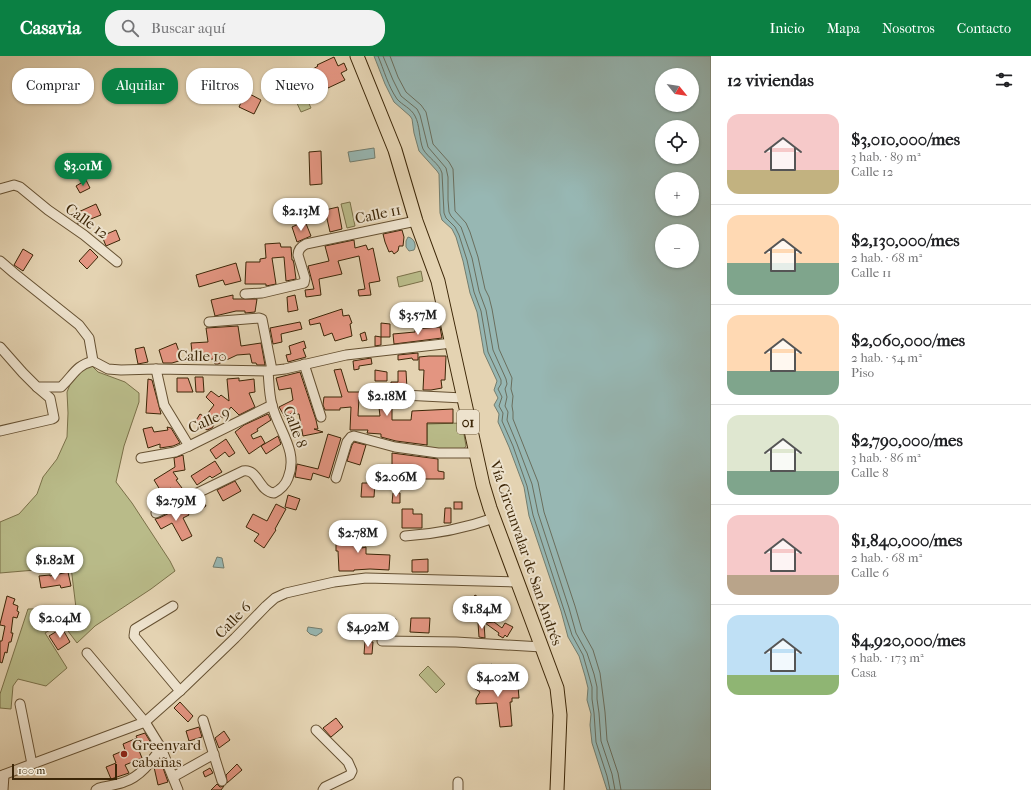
<!DOCTYPE html>
<html lang="es">
<meta charset="utf-8">
<style>
:root{--surface:#fff;--page:#f2f2f2;--text:#202124;--muted:#757577;--line:#e0e0e0;--accent:#0b8043}
body{margin:0;font-family:"IM FELL French Canon",serif;background:var(--page);color:var(--text);height:100vh;display:flex;flex-direction:column;font-size:15px;white-space:nowrap}
*{box-sizing:border-box;margin:0}
p{font-size:13px;color:var(--muted)}
.icon{flex:none;width:22px;height:22px;fill:none;stroke:currentColor;stroke-width:2;stroke-linecap:round;stroke-linejoin:round}
.map{position:relative;flex:1;overflow:hidden}
.panel{display:flex;flex-direction:column;background:var(--surface);width:320px}
.panel>*{flex:none}
.top-card{position:absolute;left:12px;top:12px;width:380px;height:36px;display:flex;gap:8px}
.needle{width:26px;rotate:120deg}
.buttons{position:absolute;left:655px;top:12px;display:grid;gap:8px}
.buttons a{display:grid;place-items:center;width:44px;height:44px;border-radius:50%;background:var(--surface);box-shadow:0 1px 3px #0004;font-size:20px}
.scale{position:absolute;left:12px;bottom:10px;width:105px;box-sizing:border-box;padding-left:4px;border:2px solid #3c2607;border-top:0;font-size:11px;line-height:14px;white-space:nowrap;color:#3c2607;-webkit-text-stroke:3px #ede2cd;paint-order:stroke}
.price{position:absolute;translate:-50% -34px;padding:0 9px;border-radius:14px;background:#fff;color:#222;font-size:13px;line-height:26px;filter:drop-shadow(0 1px 2px #0008)}
.price::after{content:'';position:absolute;left:50%;top:24px;width:12px;height:9px;margin-left:-6px;background:inherit;clip-path:polygon(0 0,100% 0,50% 100%)}
.price.selected{background:var(--accent);color:#fff}
ul{padding:0;list-style:none}
li{display:flex;align-items:center;gap:12px;height:100px;padding:0 16px}
li+li{border-top:1px solid var(--line)}
li span{display:grid;place-items:center;flex:none;width:112px;height:80px;border-radius:12px;color:#555}
li>.icon{margin-inline-start:auto}
span .icon{width:48px;height:48px;fill:#fffc;stroke-width:1}
li b{font-size:17px}
h2{display:flex;justify-content:space-between;align-items:center;height:48px;padding:0 16px;font-size:17px}
.chip{padding:0 14px;border-radius:16px;background:var(--surface);box-shadow:0 1px 3px #0004;font-size:14px;line-height:36px}
.chip.selected{background:var(--accent);color:#fff}
header{display:flex;align-items:center;gap:24px;box-sizing:border-box;height:56px;padding:0 20px;background:var(--accent);color:#fff}
header strong{font-size:19px}
nav{display:flex;gap:22px;margin-inline-start:auto;font-size:14px}
.search{width:280px;height:36px;background:var(--page);display:flex;align-items:center;gap:10px;box-sizing:border-box;padding:0 14px;border-radius:16px;color:var(--muted);font-size:15px}
main{display:flex;flex:1;min-height:0}
.map>svg:first-child{display:block}
</style>
<header>
<strong>Casavia</strong>
<div class="search"><svg class="icon" aria-label="search" viewBox="0 0 24 24"><circle cx="10" cy="10" r="6"/><path d="M15 15l6 6"/></svg>Buscar aquí</div>
<nav><a>Inicio</a><a>Mapa</a><a>Nosotros</a><a>Contacto</a></nav>
</header>
<main>
<div class="map">
<svg width="711" height="734" viewBox="0 0 711 734">
<rect width="100%" height="100%" fill="#e4d3b2"/>
<filter id="stains"><feTurbulence type="fractalNoise" baseFrequency=".005" numOctaves="4"/><feColorMatrix values="0 0 0 0 .2 0 0 0 0 .09 0 0 0 0 .02 0 0 0 .5 -.17"/></filter>
<radialGradient id="worn" r=".72"><stop offset=".6" stop-color="#630" stop-opacity="0"/><stop offset="1" stop-color="#630" stop-opacity=".3"/></radialGradient>
<!-- green -->
<g fill="#b9bb89" stroke="#7a7048">
<polygon points="301,30 311,52 301,56 291,34"/>
<polygon points="350,146 355,170 347,172 341,148"/>
<polygon points="421,215 423,225 399,231 397,221"/>
<polygon points="89,307 98,316 125,326 139,337 139,346 124,390 116,426 132,447 170,505 175,515 151,533 95,570 77,587 62,567 45,577 67,612 46,630 18,623 13,630 11,653 0,652 0,638 28,553 76,552 71,511 0,517 0,466 19,458 37,438 43,421 57,403 67,381 68,357 67,336 73,321"/>
<polygon points="462,367 466,390 463,394 427,392 427,368"/>
<polygon points="428,610 445,628 436,637 419,619"/>
</g>
<!-- water -->
<g fill="#97b7b3" stroke="#737d6e" fill-rule="evenodd">
<path d="M374,0H711V734H607L592,687L590,669L591,658L587,644L588,632L585,620L579,600L568,581L561,555L529,460L524,431L509,391L498,366L499,358L494,349L498,342L494,334L497,325L484,297L477,256L470,237L463,205L456,181L452,173L442,164L440,157L439,118L437,115L419,95L414,77L412,63L410,60L394,46L385,28ZM662,19H692V49H662ZM662,71H692V101H662ZM662,123H692V153H662ZM662,175H692V205H662Z"/>
<polygon points="374,92 375,102 350,106 348,96"/>
<path d="M408,181C414,182 417,189 414,194L409,195L406,191V185Z"/>
<polygon points="217,501 222,502 224,512 213,511"/>
<polygon points="308,571 322,573 322,576 316,580 310,578 307,575"/>
<polygon points="492,608 498,614 497,618 494,619 488,612 489,609"/>
</g>
<g fill="none" stroke-linecap="round" stroke-linejoin="round">
<!-- shore -->
<g stroke="#6a6e5d" stroke-width="1">
<path d="M378,0C384,14 388,30 397,43C402,49 411,52 415,60C420,69 419,83 423,93C428,102 439,107 442,117L444,157L446,162L455,171L459,179L467,204L474,236L481,255L488,296L501,324V328L498,333L502,341L499,350L503,357L502,365L513,390L527,430L533,459L564,554L572,579L583,599L589,620L592,631V643L594,657L596,686L607,720L610,734"/>
<polyline points="383,0 393,24 401,40 417,53 420,59 428,91 446,112 448,121 448,144 449,156 451,160 461,171 472,202 479,235 486,254 493,294 506,323 507,328 505,333 507,341 505,350 508,356 507,364 517,388 532,428 538,457 569,552 576,577 587,597 594,618 597,631 597,643 599,657 601,685 612,718 615,734"/>
<polyline points="390,0 398,21 406,36 421,49 426,56 433,88 449,106 453,113 455,155 466,167 470,176 478,201 485,233 489,241 492,253 499,293 512,322 511,333 513,340 512,350 513,356 513,363 538,426 544,456 575,550 582,574 593,594 600,617 605,656 607,684 618,717 621,734"/>
</g>
</g>
<!-- building -->
<g fill="#e39581" stroke="#3c2607">
<polygon points="334,1 338,10 344,7 347,14 341,17 345,24 328,32 321,16 312,22 308,16 318,10 317,9"/>
<polygon points="314,31 318,41 314,44 309,34"/>
<polygon points="246,36 261,44 254,58 239,51"/>
<polygon points="321,95 322,128 310,129 309,96"/>
<polygon points="86,124 90,132 80,137 76,130"/>
<polygon points="96,148 101,159 78,168 74,158"/>
<polygon points="338,151 342,173 330,176 325,154"/>
<polygon points="305,165 311,180 297,186 292,171"/>
<polygon points="116,174 120,184 106,190 102,180"/>
<polygon points="402,174 404,181 403,190 399,190 398,195 394,198 392,195 389,196 385,186 383,178"/>
<polygon points="354,184 355,192 366,189 368,194 373,192 380,225 369,227 371,239 359,240 358,234 365,233 359,200 338,205 342,218 319,223 321,239 306,241 305,234 314,233 308,210 329,205 325,190"/>
<polygon points="280,187 281,191 291,191 292,204 293,204 294,208 296,223 286,225 284,201 272,202 276,228 266,230 266,228 245,228 246,206 260,206 260,203 266,202 265,188"/>
<polygon points="23,193 33,199 23,215 14,209"/>
<polygon points="90,193 98,201 87,213 79,205"/>
<polygon points="236,207 241,225 225,229 223,224 199,231 196,219"/>
<polygon points="233,239 233,243 257,243 255,256 245,257 245,255 236,255 215,260 211,244"/>
<polygon points="295,239 298,254 288,256 287,241"/>
<polygon points="342,253 343,260 349,259 352,267 350,268 352,280 335,285 332,277 324,280 320,267 310,269 309,264"/>
<polygon points="300,266 302,273 281,278 282,286 273,288 270,272"/>
<polygon points="381,267 390,268 390,281 381,281"/>
<polygon points="238,270 241,290 261,287 265,309 257,309 256,307 252,307 250,298 237,299 218,308 215,308 213,303 193,306 191,287 208,286 206,272"/>
<polygon points="440,271 442,282 394,288 393,278 415,276 415,273"/>
<polygon points="365,276 367,284 362,285 360,278"/>
<polygon points="375,280 381,281 381,289 375,290"/>
<polygon points="304,285 306,292 303,293 306,301 288,306 286,299 291,298 289,290"/>
<polygon points="176,287 182,304 172,307 163,307 159,294"/>
<polygon points="144,291 148,306 138,308 135,293"/>
<polygon points="418,297 418,304 413,304 412,302 398,304 398,299"/>
<polygon points="429,300 446,300 445,324 441,324 442,332 431,334 423,334 424,314 419,314 419,301"/>
<polygon points="371,302 372,308 359,310 359,313 354,314 353,305"/>
<polygon points="341,313 348,336 362,336 362,342 359,341 358,360 380,360 378,343 409,345 409,351 392,352 392,364 411,364 412,355 453,353 453,367 427,367 427,389 396,385 381,381 381,378 367,377 368,374 350,374 351,351 340,352 340,354 325,354 323,349 324,341 342,341 334,314"/>
<polygon points="375,314 387,316 387,325 375,325"/>
<polygon points="398,315 406,315 407,333 391,332 391,326 398,326"/>
<polygon points="300,316 316,364 318,373 314,373 323,376 303,380 299,358 296,358 295,355 285,361 279,351 293,344 291,332 279,334 276,322"/>
<polygon points="195,321 203,321 204,336 196,336"/>
<polygon points="177,322 188,322 193,336 177,336"/>
<polygon points="239,322 239,325 254,323 255,336 249,337 255,351 239,359 231,351 223,362 220,360 212,372 207,374 195,366 200,358 205,361 214,349 206,341 211,335 219,341 221,339 229,345 227,323"/>
<polygon points="148,323 152,324 161,358 146,357"/>
<polygon points="268,358 271,364 257,373 258,375 251,379 253,383 261,380 265,387 249,398 235,376 244,369"/>
<polygon points="152,371 154,376 168,374 167,371 171,372 180,387 173,390 160,392 160,388 148,392 143,373"/>
<polygon points="328,378 341,382 329,422 313,417 311,424 295,421 297,408 318,413"/>
<polygon points="278,380 281,388 266,398 261,390"/>
<polygon points="226,383 235,397 229,401 225,396 216,403 210,394"/>
<polygon points="354,386 366,389 360,409 347,405 352,389"/>
<polygon points="392,397 438,403 438,415 444,416 444,423 424,423 424,424 405,423 405,415 392,415"/>
<polygon points="183,399 185,414 173,416 178,423 176,424 182,432 175,438 171,432 162,437 154,424 175,411 174,402"/>
<polygon points="215,405 222,416 212,422 210,420 197,429 191,420"/>
<polygon points="235,425 241,435 223,445 217,434"/>
<polygon points="362,427 375,427 374,441 361,441"/>
<polygon points="393,437 400,437 400,447 392,447"/>
<polygon points="288,439 300,443 296,454 285,451"/>
<polygon points="201,442 206,450 200,454 194,445"/>
<rect x="454" y="446" width="8" height="7"/>
<polygon points="276,448 286,453 275,473 276,474 264,492 254,485 259,478 246,471 253,458 267,465"/>
<polygon points="184,450 189,459 183,462 192,480 182,485 172,467 161,473 155,463 159,462"/>
<polygon points="445,452 451,452 451,467 444,467"/>
<polygon points="402,453 413,453 413,458 422,458 422,472 402,472"/>
<polygon points="339,474 352,476 351,478 361,478 362,492 366,491 366,498 390,499 389,514 370,513 354,514 354,515 339,515 338,495 336,495 336,488"/>
<polygon points="428,503 428,516 412,516 412,504"/>
<polygon points="68,516 71,530 61,532 60,529 41,532 39,520 50,519 50,520"/>
<polygon points="475,539 487,547 484,551 486,552 479,562 465,553"/>
<polygon points="7,540 15,543 13,548 18,550 17,555 19,556 17,562 13,561 11,577 13,577 11,586 9,586 7,597 5,596 2,607 0,606 0,585 2,585 5,570 0,569 0,568"/>
<polygon points="387,562 396,563 395,579 386,579"/>
<polygon points="411,562 430,562 429,577 410,576"/>
<polygon points="494,566 502,572 505,567 513,571 507,581 505,579 503,582 498,579 499,577 485,567"/>
<polygon points="478,567 484,567 485,582 479,581"/>
<polygon points="62,572 70,586 58,594 49,580"/>
<polygon points="365,585 373,586 372,598 364,598"/>
<polygon points="483,619 493,627 504,627 503,630 518,630 519,642 512,642 512,646 510,646 512,670 500,671 497,647 476,648 476,643 480,636 474,632"/>
<polygon points="180,646 193,660 188,666 174,652"/>
<polygon points="336,662 343,671 331,681 323,672"/>
<polygon points="199,671 202,681 189,685 186,675"/>
<polygon points="224,675 230,684 219,692 215,682"/>
<polygon points="145,677 151,687 138,692 142,702 125,709 129,717 111,723 106,711 116,707 113,699 125,694 123,688 137,682 136,680"/>
<polygon points="237,708 242,714 227,727 226,719"/>
<polygon points="162,709 168,726 158,729 154,711"/>
<polygon points="210,712 213,717 205,721 203,716"/>
<polygon points="217,728 220,731 224,730 221,734 211,734"/>
</g>
<g fill="none" stroke-linecap="round" stroke-linejoin="round">
<!-- minor casing -->
<g stroke="#665132" stroke-width="11">
<g id="minor">
<polyline points="0,133 14,129 20,131 48,154 84,179 117,206"/>
<polyline points="0,205 14,217 79,269 89,282 93,305 108,313 121,314 156,313 268,315 285,313 346,299 452,287"/>
<path d="M245,238L262,237L304,227L305,222L298,199C298,193 302,190 306,188L416,165"/>
<polyline points="209,266 259,262 262,263 272,314"/>
<path d="M0,291L23,317L37,331H61C74,319 75,310 93,305"/>
<polyline points="304,308 321,361"/>
<polyline points="156,313 164,349 189,390 272,349"/>
<polyline points="383,338 463,342"/>
<polyline points="0,375 52,363 54,362 50,342 37,331"/>
<polyline points="141,402 175,396 189,390"/>
<polyline points="336,422 347,386 351,381 354,380 395,391 438,397 475,397"/>
<path d="M156,457L243,415C258,412 259,436 274,437C280,434 286,428 288,422C299,395 278,374 272,349C269,338 269,326 268,315"/>
<path d="M405,480C437,478 463,473 494,462"/>
<polyline points="173,550 135,573 134,580 180,635"/>
<polyline points="382,585 456,586 542,591"/>
<polyline points="87,597 145,666 161,692 178,734"/>
<polyline points="20,648 32,708"/>
<polyline points="203,664 222,725"/>
<polyline points="316,674 348,706 352,715 350,719 325,731 323,734"/>
<polyline points="0,720 145,666 180,635 235,582 266,550 275,542 286,537 334,526 366,522 517,526"/>
<polyline points="173,721 214,698"/>
<polyline points="3,734 4,719"/>
<path d="M96,734L99,732C107,730 116,729 124,726C140,721 151,706 161,692"/>
<polyline points="458,734 458,726"/>
</g>
</g>
<!-- highway casing -->
<g stroke="#3c2607" stroke-width="15">
<polyline id="highway" points="357,0 395,94 416,165 438,225 483,429 490,452 557,632 560,659 557,734"/>
</g>
<!-- minor -->
<use href="#minor" stroke="#ede2cd" stroke-width="9"/>
<!-- highway -->
<use href="#highway" stroke="#e4d3b2" stroke-width="13"/>
</g>
<!-- markers -->
<circle fill="#8f2418" stroke="#ede2cd" stroke-width="1.5" cx="124" cy="698" r="4"/>
<g text-anchor="middle" dominant-baseline="central" stroke-width="4" stroke-linejoin="round" paint-order="stroke">
<!-- shield labels -->
<rect fill="#ede2cd" stroke="#715e42" stroke-width="1" x="457" y="354" width="22" height="24" rx="3"/>
<g font-size="14" font-weight="bold" fill="#3c2607">
<text x="468" y="366">01</text>
</g>
<!-- street labels -->
<g font-size="15" fill="#3c2607" stroke="#ede2cd">
<text transform="translate(378 158) rotate(-12)">Calle 11</text>
<text transform="translate(87 165) rotate(36)">Calle 12</text>
<text transform="translate(202 300) rotate(1)">Calle 10</text>
<text transform="translate(209 364) rotate(-24)">Calle 9</text>
<text transform="translate(295 371) rotate(70)">Calle 8</text>
<text transform="translate(526 497) rotate(71)">Vía Circunvalar de San Andrés</text>
<text transform="translate(233 564) rotate(-46)">Calle 6</text>
</g>
<!-- poi labels -->
<g font-size="15" fill="#3c2607" stroke="#ede2cd" text-anchor="start">
<text x="132" y="689">Greenyard<tspan x="132" dy="17">cabañas</tspan></text>
</g>
</g>
<rect width="100%" height="100%" filter="url(#stains)"/>
<rect width="100%" height="100%" fill="url(#worn)"/>
</svg>
<div class="buttons">
<a><svg class="needle" viewBox="-14 -14 28 28"><path d="M0-13l5 13h-10z" fill="#e53935"/><path d="M0 13l5-13h-10z" fill="#757577"/></svg></a>
<a><svg class="icon" aria-label="locate" viewBox="0 0 24 24"><circle cx="12" cy="12" r="6"/><path d="M12 2v4M12 18v4M2 12h4M18 12h4"/></svg></a>
<a>+</a>
<a>−</a>
</div>
<div class="scale">100 m</div>
<b class="price selected" style="left:83px;top:131px">$3.01M</b>
<b class="price" style="left:301px;top:176px">$2.13M</b>
<b class="price" style="left:418px;top:280px">$3.57M</b>
<b class="price" style="left:387px;top:361px">$2.18M</b>
<b class="price" style="left:396px;top:442px">$2.06M</b>
<b class="price" style="left:176px;top:466px">$2.79M</b>
<b class="price" style="left:358px;top:498px">$2.78M</b>
<b class="price" style="left:55px;top:525px">$1.82M</b>
<b class="price" style="left:482px;top:574px">$1.84M</b>
<b class="price" style="left:60px;top:583px">$2.04M</b>
<b class="price" style="left:368px;top:592px">$4.92M</b>
<b class="price" style="left:498px;top:642px">$4.02M</b>
<div class="top-card">
<a class="chip">Comprar</a>
<a class="chip selected">Alquilar</a>
<a class="chip">Filtros</a>
<a class="chip">Nuevo</a>
</div>
</div>
<section class="panel">
<h2>12 viviendas<svg class="icon" aria-label="filters" viewBox="0 0 24 24"><path d="M4 7h16M4 17h16"/><circle cx="9" cy="7" r="2"/><circle cx="15" cy="17" r="2"/></svg></h2>
<ul>
<li><span style="background:linear-gradient(#f6c9c9 70%,#c2b280 0)"><svg class="icon" aria-label="home" viewBox="0 0 24 24"><path d="M3 11l9-7 9 7M6 9v11h12V9"/></svg></span><div><b>$3,010,000/mes</b><p>3 hab. · 89 m²</p><p>Calle 12</p></div></li>
<li><span style="background:linear-gradient(#ffd9b3 60%,#7fa58c 0)"><svg class="icon" aria-label="home" viewBox="0 0 24 24"><path d="M3 11l9-7 9 7M6 9v11h12V9"/></svg></span><div><b>$2,130,000/mes</b><p>2 hab. · 68 m²</p><p>Calle 11</p></div></li>
<li><span style="background:linear-gradient(#ffd9b3 70%,#7fa58c 0)"><svg class="icon" aria-label="home" viewBox="0 0 24 24"><path d="M3 11l9-7 9 7M6 9v11h12V9"/></svg></span><div><b>$2,060,000/mes</b><p>2 hab. · 54 m²</p><p>Piso</p></div></li>
<li><span style="background:linear-gradient(#dfe7d0 70%,#7fa58c 0)"><svg class="icon" aria-label="home" viewBox="0 0 24 24"><path d="M3 11l9-7 9 7M6 9v11h12V9"/></svg></span><div><b>$2,790,000/mes</b><p>3 hab. · 86 m²</p><p>Calle 8</p></div></li>
<li><span style="background:linear-gradient(#f6c9c9 75%,#b9a48a 0)"><svg class="icon" aria-label="home" viewBox="0 0 24 24"><path d="M3 11l9-7 9 7M6 9v11h12V9"/></svg></span><div><b>$1,840,000/mes</b><p>2 hab. · 68 m²</p><p>Calle 6</p></div></li>
<li><span style="background:linear-gradient(#bfe0f5 75%,#8fb573 0)"><svg class="icon" aria-label="home" viewBox="0 0 24 24"><path d="M3 11l9-7 9 7M6 9v11h12V9"/></svg></span><div><b>$4,920,000/mes</b><p>5 hab. · 173 m²</p><p>Casa</p></div></li>
</ul>
</section>
</main>
